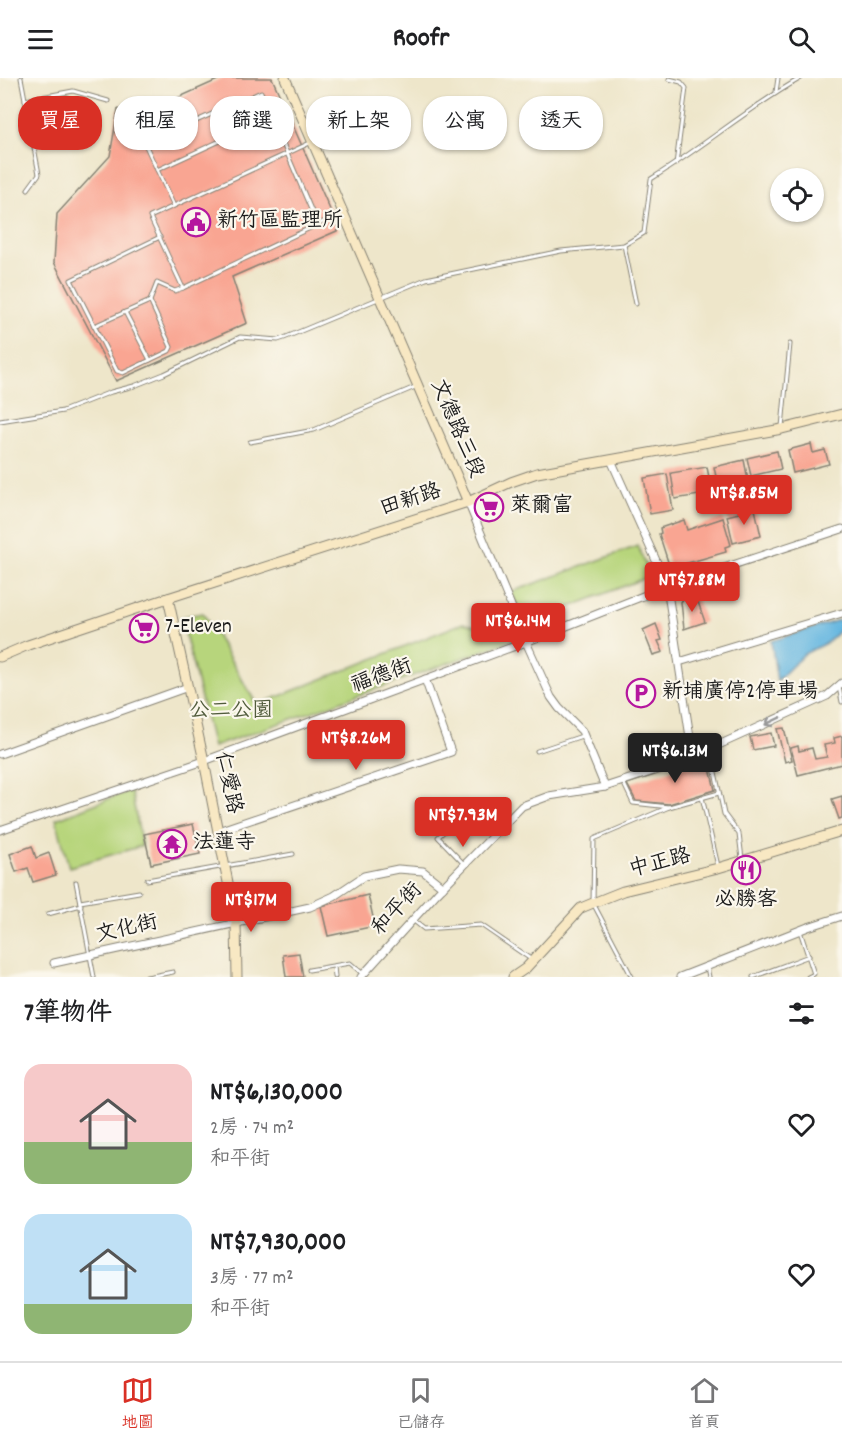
<!DOCTYPE html>
<html lang="zh-TW">
<meta charset="utf-8">
<style>
:root{--surface:#fff;--page:#f2f2f2;--text:#202124;--muted:#757577;--line:#e0e0e0;--accent:#d93025}
body{margin:0;font-family:Dekko,"LXGW WenKai TC",sans-serif;background:var(--page);color:var(--text);height:100vh;display:flex;flex-direction:column;font-size:22px;white-space:nowrap}
*{box-sizing:border-box;margin:0}
p{font-size:20px;color:var(--muted)}
.icon{flex:none;width:33px;height:33px;fill:none;stroke:currentColor;stroke-width:2;stroke-linecap:round;stroke-linejoin:round}
.map{position:relative;height:899px;overflow:hidden}
.details{display:flex;flex-direction:column;background:var(--surface);flex:1}
.details>*{flex:none}
.banner{position:absolute;left:18px;top:18px;width:807px;height:54px;display:flex;gap:12px}
.buttons{position:absolute;left:770px;top:90px;display:grid;gap:12px}
.buttons a{display:grid;place-items:center;width:54px;height:54px;border-radius:50%;background:var(--surface);box-shadow:0 2px 4px #0004;font-size:30px}
.price{position:absolute;translate:-50% -51px;padding:0 14px;border-radius:6px;background:var(--accent);color:#fff;font-size:20px;line-height:39px;filter:drop-shadow(0 2px 3px #0008)}
.price::after{content:'';position:absolute;left:50%;top:36px;width:18px;height:14px;margin-left:-9px;background:inherit;clip-path:polygon(0 0,100% 0,50% 100%)}
.price.on{background:#222;color:#fff}
ul{padding:0;list-style:none}
li{display:flex;align-items:center;gap:18px;height:150px;padding:0 24px}
li span{display:grid;place-items:center;flex:none;width:168px;height:120px;border-radius:18px;color:#555}
li>.icon{margin-inline-start:auto}
span .icon{width:72px;height:72px;fill:#fffc;stroke-width:1}
li b{font-size:26px}
h2{display:flex;justify-content:space-between;align-items:center;height:72px;padding:0 24px;font-size:26px}
.chip{padding:0 21px;border-radius:24px;background:var(--surface);box-shadow:0 2px 4px #0004;font-size:21px;line-height:54px}
.chip.on{background:var(--accent);color:#fff}
header{display:flex;justify-content:space-between;align-items:center;height:78px;padding:0 24px;background:var(--surface);font-size:27px;font-weight:700}
.menu{display:flex;justify-content:space-around;align-items:center;height:84px;border-top:2px solid var(--line);background:var(--surface);font-size:16px;color:var(--muted)}
.menu a{display:grid;justify-items:center;gap:3px}
.menu .on{color:var(--accent)}
.map>svg:first-child{display:block}
</style>
<header><svg class="icon" aria-label="menu" viewBox="0 0 24 24"><path d="M4 6h16M4 12h16M4 18h16"/></svg>Roofr<svg class="icon" aria-label="search" viewBox="0 0 24 24"><circle cx="10" cy="10" r="6"/><path d="M15 15l6 6"/></svg></header>
<div class="map">
<svg width="842" height="899" viewBox="0 0 842 899">
<rect width="100%" height="100%" fill="#fbf7ec"/>
<filter id="ink" filterUnits="userSpaceOnUse"><feTurbulence type="fractalNoise" baseFrequency=".0167" numOctaves="2"/><feDisplacementMap in="SourceGraphic" scale="12" xChannelSelector="R" yChannelSelector="G"/><feConvolveMatrix kernelMatrix="1 2 1 2 8 2 1 2 1" color-interpolation-filters="sRGB"/></filter>
<filter id="wash" filterUnits="userSpaceOnUse"><feTurbulence type="fractalNoise" baseFrequency=".008" numOctaves="4" result="noise"/><feDisplacementMap in="SourceGraphic" scale="24" xChannelSelector="R" yChannelSelector="G"/><feGaussianBlur stdDeviation="1.35" result="paint"/><feColorMatrix in="noise" values="0 0 0 0 0 0 0 0 0 0 0 0 0 0 0 0 0 1.4 0 .05"/><feComposite in="paint" operator="in"/></filter>
<g filter="url(#wash)">
<rect width="100%" height="100%" fill="#eee6ca"/>
<!-- green -->
<g fill="#b7d57b" stroke="#6a784c" stroke-width="1.5">
<polygon points="638,468 650,498 526,546 511,514"/>
<polygon points="203,535 257,627 463,545 484,550 506,540 513,562 213,669 181,539"/>
<polygon points="131,712 142,768 69,789 56,741"/>
</g>
<!-- water -->
<polygon fill="#64b6e0" stroke="#40697e" stroke-width="1.5" points="842,541 842,550 828,564 804,576 777,603 771,563"/>
<g id="blocks">
<!-- building -->
<g fill="#f9a592">
<polygon points="222,0 272,0 339,152 232,199 247,245 116,303 54,184 57,136 110,78 118,31 144,35"/>
<polygon points="811,366 813,375 825,372 829,386 793,395 788,372"/>
<polygon points="777,373 781,391 751,398 747,380"/>
<polygon points="744,382 749,407 719,413 714,389"/>
<polygon points="707,389 712,415 675,421 671,395"/>
<polygon points="667,396 673,432 650,436 644,400"/>
<polygon points="755,431 761,458 733,465 727,438"/>
<polygon points="723,440 731,467 725,469 726,474 670,490 659,456 661,455 660,450 684,442 687,452"/>
<polygon points="696,518 705,544 684,551 681,524 683,521"/>
<polygon points="656,546 662,562 658,563 663,574 653,577 643,552"/>
<polygon points="784,650 792,682 785,684 777,651"/>
<polygon points="771,655 774,668 753,672 750,659"/>
<polygon points="842,658 842,686 798,697 791,670 798,668 799,673 812,670 815,681 827,679 824,667 835,665 834,660"/>
<polygon points="707,677 715,712 669,726 636,723 627,706 679,689"/>
<polygon points="842,718 842,740 839,741 832,721"/>
<polygon points="193,746 200,776 151,786 144,756"/>
<polygon points="32,768 36,780 49,775 56,797 33,804 28,790 16,794 10,776"/>
<polygon points="368,817 375,848 328,858 321,828"/>
<polygon points="299,875 303,899 286,899 283,877"/>
</g>
</g>
</g>
<g filter="url(#ink)">
<use href="#blocks" fill-opacity="0" stroke="#858173" stroke-width="1.5"/>
<g fill="none" stroke-linecap="round" stroke-linejoin="round">
<!-- lane casing -->
<g stroke="#858173" stroke-width="5">
<g id="lane">
<polyline points="21,0 39,96 28,111"/>
<polyline points="669,1 681,4 686,10 676,86"/>
<polyline points="776,14 778,0"/>
<polyline points="25,22 73,13 108,23"/>
<polyline points="312,64 150,139 183,210 342,135"/>
<polyline points="157,92 272,39"/>
<polyline points="174,128 145,66 261,14 318,148"/>
<polyline points="160,159 71,202 117,293 123,295 169,273 171,269 150,223 157,205 175,213 183,210"/>
<polyline points="624,167 636,226"/>
<polyline points="125,234 150,282"/>
<polyline points="94,248 150,223"/>
<path d="M0,343L63,333L111,314L134,308L164,296L240,259L278,262L284,260L426,201L561,173L624,167L644,155L651,101C702,70 748,30 801,0"/>
<polyline points="782,349 790,266"/>
<polyline points="250,364 314,352 415,309"/>
<polyline points="839,609 842,624"/>
<polyline points="710,671 724,736 739,756 742,781"/>
<polyline points="537,673 582,658"/>
<polyline points="623,704 633,725 669,729 719,715"/>
<polyline points="702,719 718,788"/>
<polyline points="463,785 438,759 464,736"/>
<polyline points="147,802 293,776"/>
<polyline points="76,804 94,899"/>
<polyline points="80,824 139,814"/>
<polyline points="48,836 81,827"/>
<polyline points="414,843 424,851 481,847 532,882"/>
<polyline points="800,853 814,896 808,899"/>
<polyline points="334,888 335,899"/>
<polyline points="707,889 709,899"/>
<polyline points="309,892 350,885 363,896"/>
<polyline points="147,899 173,894"/>
<polyline points="632,899 593,825 594,761 669,729"/>
<polyline points="753,899 809,878"/>
</g>
</g>
<!-- street casing -->
<g stroke="#858173" stroke-width="9">
<g id="street">
<polyline points="611,382 663,498 668,515 693,679"/>
<polyline points="468,424 526,564 551,619 559,630 582,653 605,709"/>
<polyline points="679,584 842,535"/>
<polyline points="0,676 188,609"/>
<polyline points="0,752 204,683 526,564 666,509 842,451"/>
<polyline points="218,753 451,674 425,601"/>
<polyline points="54,885 310,829 334,818 364,798 398,791 423,793 443,809"/>
<polyline points="361,899 437,815 522,728 549,718 605,709 681,684 827,618 842,605"/>
<polyline points="680,899 808,849 842,838"/>
</g>
</g>
<!-- secondary casing -->
<g stroke="#858173" stroke-width="11">
<g id="secondary">
<polyline points="285,0 468,424"/>
<polyline points="168,520 204,683 236,845 237,899"/>
<polyline points="0,579 28,567 168,520 468,424 511,404 537,395 782,351 842,336"/>
<polyline points="513,899 526,890 581,830 593,825 623,813 718,790 842,753"/>
</g>
</g>
<!-- lane -->
<use href="#lane" stroke="#fff" stroke-width="3"/>
<!-- street -->
<use href="#street" stroke="#fff" stroke-width="7"/>
<!-- secondary -->
<use href="#secondary" stroke="#f8e8c3" stroke-width="9"/>
</g>
<!-- one-way arrows -->
<defs><path id="oneway-shaft" d="M-6 0H5M1.5-3L5.5 0L1.5 3" fill="none" stroke-width="1.6" stroke-linecap="round" stroke-linejoin="round" transform="scale(1.5)"/></defs>
<use stroke="#999" href="#oneway-shaft" transform="translate(773 643) rotate(155)"/>
</g>
<!-- icons -->
<defs>
<g id="civic-ring" transform="scale(1.5)"><circle r="9.5" fill="#fbf7ec" stroke="#b5179e" stroke-width="1.5"/><path d="M-.6-6.5H3V-4.5H.6V-3L4-1V1h2V6H-6V1h2V-1L-.6-3ZM-1.2 2.5V6h2.4V2.5Z" fill="#b5179e"/></g>
<g id="supermarket-ring" transform="scale(1.5)"><circle r="9.5" fill="#fbf7ec" stroke="#b5179e" stroke-width="1.5"/><path d="M-6-5.5h2.5l.6 2H6L4.5 2H-2.5L-4.4-4H-6ZM-1.5 3.2a1.3 1.3 0 1 0 .1 0ZM3 3.2a1.3 1.3 0 1 0 .1 0Z" fill="#b5179e"/></g>
<g id="parking-ring" transform="scale(1.5)"><circle r="9.5" fill="#fbf7ec" stroke="#b5179e" stroke-width="1.5"/><path d="M-3.5-5.5H1a3.5 3.5 0 0 1 0 7H-1V5.5H-3.5ZM-1-3.4V-.6H.8a1.4 1.4 0 0 0 0-2.8Z" fill="#b5179e"/></g>
<g id="temple-ring" transform="scale(1.5)"><circle r="9.5" fill="#fbf7ec" stroke="#b5179e" stroke-width="1.5"/><path d="M0-6L5-2H3V0L6.5 2.5H4V6H1.5V3h-3V6H-4V2.5H-6.5L-3 0V-2H-5Z" fill="#b5179e"/></g>
<g id="restaurant-ring" transform="scale(1.5)"><circle r="9.5" fill="#fbf7ec" stroke="#b5179e" stroke-width="1.5"/><path d="M-5-6h1v4h1v-4h1v4h1v-4h1v5L-1.5 .5V6h-2V.5L-5-1ZM5-6V6H3V1.5H1.5Q1.5-4 5-6Z" fill="#b5179e"/></g>
</defs>
<g fill-rule="evenodd">
<use href="#civic-ring" x="196" y="144"/>
<use href="#supermarket-ring" x="489" y="429"/>
<use href="#supermarket-ring" x="144" y="550"/>
<use href="#parking-ring" x="641" y="615"/>
<use href="#temple-ring" x="172" y="766"/>
<use href="#restaurant-ring" x="746" y="792"/>
</g>
<g text-anchor="middle" dominant-baseline="central" stroke-width="4.5" stroke-linejoin="round" paint-order="stroke">
<!-- poi labels -->
<g font-size="21" fill="#1c1c1c" stroke="#fbf7ec" text-anchor="start">
<text x="217" y="144">新竹區監理所</text>
<text x="510" y="429">萊爾富</text>
<text x="165" y="550">7-Eleven</text>
<text x="662" y="615">新埔廣停2停車場</text>
<text x="193" y="766">法蓮寺</text>
<text x="746" y="823" text-anchor="middle">必勝客</text>
</g>
<!-- street labels -->
<g font-size="21" fill="#1c1c1c" stroke="#fbf7ec">
<text transform="translate(456 351) rotate(67)">文德路三段</text>
<text transform="translate(411 423) rotate(-18)">田新路</text>
<text transform="translate(382 599) rotate(-20)">福德街</text>
<text transform="translate(227 705) rotate(78)">仁愛路</text>
<text transform="translate(660 786) rotate(-14)">中正路</text>
<text transform="translate(398 832) rotate(-47)">和平街</text>
<text transform="translate(127 852) rotate(-13)">文化街</text>
</g>
<!-- park labels -->
<g font-size="21" fill="#525d3d" stroke="#fbf7ec">
<text x="231" y="634">公二公園</text>
</g>
</g>
</svg>
<div class="buttons">
<a><svg class="icon" aria-label="locate" viewBox="0 0 24 24"><circle cx="12" cy="12" r="6"/><path d="M12 2v4M12 18v4M2 12h4M18 12h4"/></svg></a>
</div>
<b class="price" style="left:744px;top:448px">NT$8.85M</b>
<b class="price" style="left:692px;top:535px">NT$7.88M</b>
<b class="price" style="left:518px;top:576px">NT$6.14M</b>
<b class="price" style="left:356px;top:693px">NT$8.26M</b>
<b class="price on" style="left:675px;top:706px">NT$6.13M</b>
<b class="price" style="left:463px;top:770px">NT$7.93M</b>
<b class="price" style="left:251px;top:855px">NT$17M</b>
<div class="banner">
<a class="chip on">買屋</a>
<a class="chip">租屋</a>
<a class="chip">篩選</a>
<a class="chip">新上架</a>
<a class="chip">公寓</a>
<a class="chip">透天</a>
</div>
</div>
<section class="details">
<h2>7筆物件<svg class="icon" aria-label="filters" viewBox="0 0 24 24"><path d="M4 7h16M4 17h16"/><circle cx="9" cy="7" r="2"/><circle cx="15" cy="17" r="2"/></svg></h2>
<ul>
<li><span style="background:linear-gradient(#f6c9c9 65%,#8fb573 0)"><svg class="icon" aria-label="home" viewBox="0 0 24 24"><path d="M3 11l9-7 9 7M6 9v11h12V9"/></svg></span><div><b>NT$6,130,000</b><p>2房 · 74 m²</p><p>和平街</p></div><svg class="icon" aria-label="heart" viewBox="0 0 24 24"><path d="M12 20l-8-8c-3-5 5-10 8-4 3-6 11-1 8 4z"/></svg></li>
<li><span style="background:linear-gradient(#bfe0f5 75%,#8fb573 0)"><svg class="icon" aria-label="home" viewBox="0 0 24 24"><path d="M3 11l9-7 9 7M6 9v11h12V9"/></svg></span><div><b>NT$7,930,000</b><p>3房 · 77 m²</p><p>和平街</p></div><svg class="icon" aria-label="heart" viewBox="0 0 24 24"><path d="M12 20l-8-8c-3-5 5-10 8-4 3-6 11-1 8 4z"/></svg></li>
</ul>
</section>
<nav class="menu">
<a class="on"><svg class="icon" aria-label="map" viewBox="0 0 24 24"><path d="M3 6l6-2 6 2 6-2v14l-6 2-6-2-6 2zM9 4v14M15 6v14"/></svg>地圖</a>
<a><svg class="icon" aria-label="saved" viewBox="0 0 24 24"><path d="M7 4h10v16l-5-4-5 4z"/></svg>已儲存</a>
<a><svg class="icon" aria-label="home" viewBox="0 0 24 24"><path d="M3 11l9-7 9 7M6 9v11h12V9"/></svg>首頁</a>
</nav>
